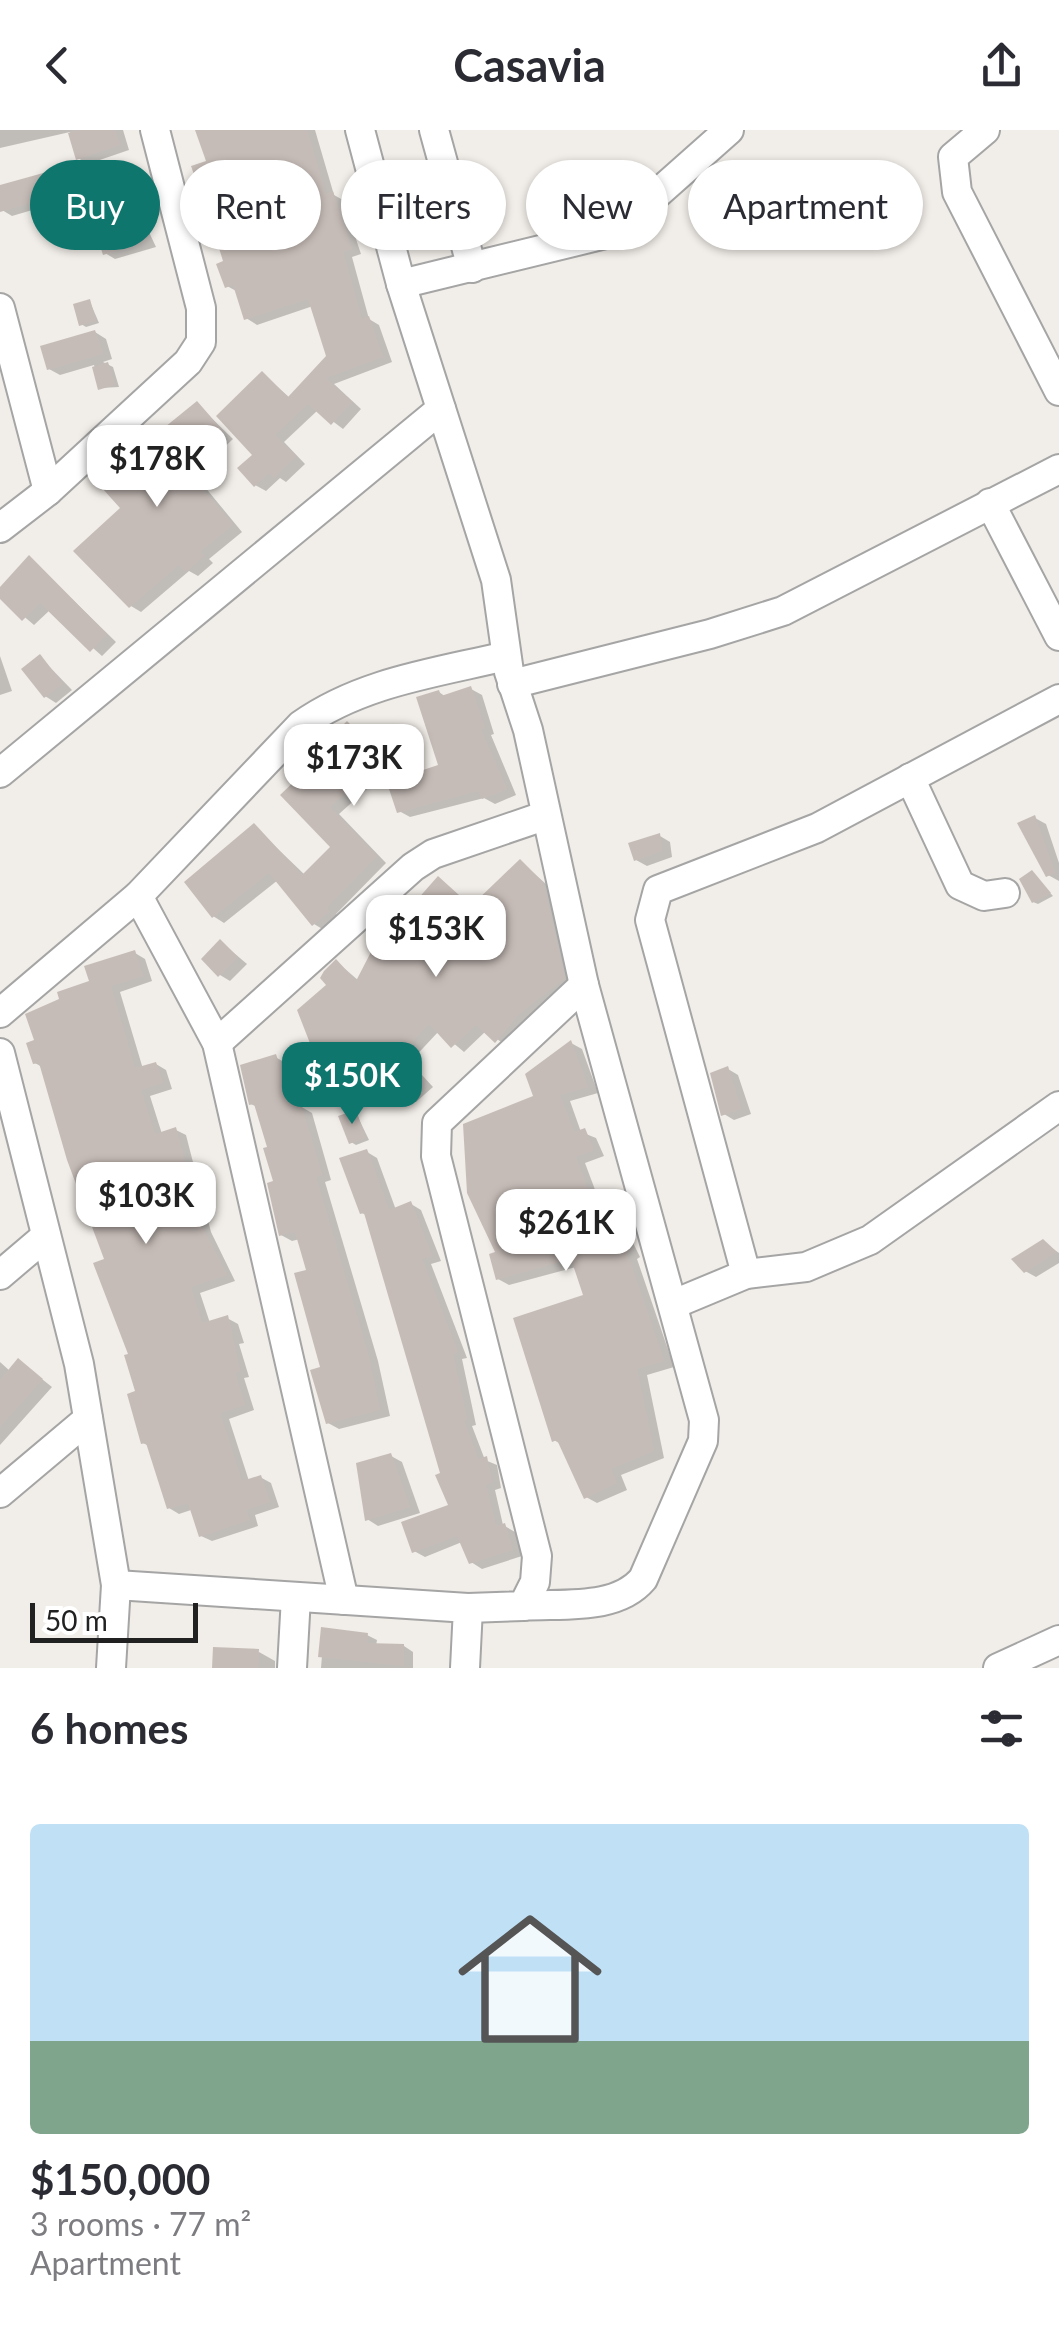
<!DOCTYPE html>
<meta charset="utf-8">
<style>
:root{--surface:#fff;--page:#f7f7f7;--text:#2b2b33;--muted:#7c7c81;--line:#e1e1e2;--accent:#0f766e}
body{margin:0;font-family:Lato,sans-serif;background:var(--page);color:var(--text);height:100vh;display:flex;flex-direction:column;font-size:38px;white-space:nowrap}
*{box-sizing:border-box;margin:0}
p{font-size:32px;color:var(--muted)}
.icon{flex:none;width:55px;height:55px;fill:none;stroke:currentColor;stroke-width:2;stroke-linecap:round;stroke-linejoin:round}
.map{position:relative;height:1538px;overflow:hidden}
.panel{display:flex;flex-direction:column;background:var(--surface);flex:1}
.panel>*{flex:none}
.hud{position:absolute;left:30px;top:30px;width:1000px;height:90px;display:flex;gap:20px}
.scale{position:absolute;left:30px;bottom:25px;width:168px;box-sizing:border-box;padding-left:10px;border:5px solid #212121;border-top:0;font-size:28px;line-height:35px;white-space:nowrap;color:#212121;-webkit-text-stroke:8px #fff;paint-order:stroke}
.price{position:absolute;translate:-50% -85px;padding:0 22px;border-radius:20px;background:#fff;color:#222;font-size:32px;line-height:65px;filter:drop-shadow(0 2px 5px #0008)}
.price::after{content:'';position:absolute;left:50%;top:60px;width:30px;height:22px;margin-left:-15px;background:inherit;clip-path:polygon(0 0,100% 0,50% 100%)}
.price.current{background:var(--accent);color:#fff}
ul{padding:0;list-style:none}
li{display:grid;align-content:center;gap:20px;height:530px;padding:0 30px}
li+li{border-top:2px solid var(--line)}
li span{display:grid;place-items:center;height:310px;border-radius:10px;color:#555}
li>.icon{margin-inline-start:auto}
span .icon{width:180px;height:180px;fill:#fffc;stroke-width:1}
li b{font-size:42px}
h2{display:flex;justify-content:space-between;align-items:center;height:120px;padding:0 30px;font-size:42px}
.tag{padding:0 35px;border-radius:45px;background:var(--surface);box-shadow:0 2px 8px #0004;font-size:35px;line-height:90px}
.tag.current{background:var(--accent);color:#fff}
header{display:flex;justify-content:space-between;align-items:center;height:130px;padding:0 30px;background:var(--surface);font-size:45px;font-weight:700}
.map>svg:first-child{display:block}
</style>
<header><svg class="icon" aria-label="back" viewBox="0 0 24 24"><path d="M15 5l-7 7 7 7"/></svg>Casavia<svg class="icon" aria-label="share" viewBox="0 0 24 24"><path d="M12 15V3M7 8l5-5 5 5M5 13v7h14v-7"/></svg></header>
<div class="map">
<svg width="1059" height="1538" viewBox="0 0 1059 1538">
<rect width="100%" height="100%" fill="#f1ede8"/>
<!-- shadow -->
<g fill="#0003">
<polygon points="0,0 123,0 129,20 88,34 78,28 70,2 0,18"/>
<polygon points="198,0 315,0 334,65 343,70 361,124 352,127 369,189 379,195 392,232 334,254 361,279 343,299 318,280 284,312 305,334 286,352 280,348 266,361 255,355 263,244 290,268 329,226 313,176 257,195 246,188 238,162 227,156 233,98 223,66 214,69 203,63 209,33"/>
<polygon points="54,43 64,49 72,76 122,60 132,66 156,117 115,129 105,123 96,95 63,105 53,99 46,76 12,86 2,80 0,58"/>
<polygon points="90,172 99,193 86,197 81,194"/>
<polygon points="95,202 106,209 112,229 103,232 113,237 119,257 101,258 94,235 60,245 49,239"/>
<polygon points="197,274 233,309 195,345 242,402 209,429 213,433 198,446 189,441 141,482 131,476 124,378 131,335 143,305 152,311"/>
<polygon points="30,428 116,512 102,526 50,480 34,495 0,466 0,460"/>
<polygon points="0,526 12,561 0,565"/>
<polygon points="40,527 72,560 56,573 45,566"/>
<polygon points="471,559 482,565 494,604 491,605 516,665 495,674 484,668 410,687 399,681 386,642 339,684 386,733 336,784 339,788 324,800 314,794 278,750 224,793 213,786 254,696 305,745 333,717 307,653 340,624 348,594 405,649 441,637 439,562 446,567"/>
<polygon points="1035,688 1046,694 1059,733 1059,751 1048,745"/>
<polygon points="660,706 670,712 672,727 647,736 636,730"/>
<polygon points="521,732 554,761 575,855 508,917 486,901 464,922 439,901 410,932 433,957 416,972 392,951 377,970 322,937 329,856 337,832 359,851 438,749 474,777"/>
<polygon points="1032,743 1053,766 1038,774 1033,772"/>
<polygon points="221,812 247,834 230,851 220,845"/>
<polygon points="135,823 145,829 152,851 120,862 143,939 156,934 166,940 172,959 150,966 162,1004 176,1000 186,1005 211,1102 235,1151 200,1163 210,1193 227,1188 238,1194 244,1213 239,1214 249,1247 244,1248 254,1280 229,1289 249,1351 260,1347 271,1353 279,1377 255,1385 258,1396 212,1411 201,1406 191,1380 179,1384 169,1378 149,1316 143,1313 131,1225 108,1130 42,937 35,933 37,912 92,853"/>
<polygon points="571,913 582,919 598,963 570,971 581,1002 596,1008 604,1026 585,1033 600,1073 616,1078 640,1127 637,1129 674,1237 647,1245 664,1328 621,1345 627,1360 597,1373 586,1367 562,1315 554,1310 586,1167 576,1137 509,1155 498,1149 498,1124 537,967"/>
<polygon points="275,927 286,933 300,976 312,983 331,1050 325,1052 378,1231 390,1286 339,1299 328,1293 310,1142 300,1109 292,1111 281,1105 270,1018 257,977 251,974"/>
<polygon points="728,939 738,945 751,984 734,990 724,984"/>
<polygon points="356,983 369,1010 356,1015 351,1012"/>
<polygon points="367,1022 377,1028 396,1080 411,1074 421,1080 441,1131 431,1134 467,1228 462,1229 476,1295 472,1296 485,1330 497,1335 501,1358 495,1360 503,1395 515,1402 522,1426 482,1439 471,1432 462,1412 425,1427 414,1421 452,1377 368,1086 362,1083"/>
<polygon points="1043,1112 1059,1123 1059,1133 1036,1147 1025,1141"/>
<polygon points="19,1231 52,1257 0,1315 0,1232 10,1241"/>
<polygon points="391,1326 402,1332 420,1383 378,1396 367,1389"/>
<polygon points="324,1500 367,1505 377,1510 376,1516 404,1516 413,1522 413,1538 321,1538"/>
<polygon points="259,1522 275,1531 275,1538 215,1538"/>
</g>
<!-- building -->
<g fill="#c6bcb7">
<polygon points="77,0 115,0 120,15 76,30 68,3"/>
<polygon points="195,0 307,0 326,64 333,61 352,119 343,122 362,189 369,186 383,227 326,248 352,272 331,295 308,274 275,305 296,326 274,348 269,343 254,357 237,338 252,325 216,286 262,241 288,267 326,226 308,169 244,190 233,155 225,158 216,134 223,131 214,102 230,96 218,59 201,65 191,36 206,31"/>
<polygon points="54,40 64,75 123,57 132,87 139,85 147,111 103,125 91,88 51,101 41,70 0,82 0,55"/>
<polygon points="90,169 96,191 79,196 73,174"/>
<polygon points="95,200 103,224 47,240 40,216"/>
<polygon points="108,232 115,255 98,260 92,237"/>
<polygon points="197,271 224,302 186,338 233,395 200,422 204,426 186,442 179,435 129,478 73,421 120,378 102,358 127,335 118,324 143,302 149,310"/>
<polygon points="29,425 107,504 90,522 40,473 22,491 0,469 0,457"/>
<polygon points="40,524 63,554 44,568 21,539"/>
<polygon points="471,556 485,598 481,600 507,659 482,669 478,661 397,683 380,632 330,677 377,726 327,777 330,781 312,796 269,743 212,788 184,752 254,693 302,745 330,717 280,665 300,646 305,652 337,624 325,613 347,591 402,647 438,635 416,567 439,560 441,566"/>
<polygon points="1035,685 1055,743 1046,747 1017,693"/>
<polygon points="660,703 662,721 634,731 628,713"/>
<polygon points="520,729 543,752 565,848 519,884 495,913 476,895 451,918 429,894 401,924 424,950 403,967 382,944 364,965 320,939 297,880 326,855 320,848 324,841 336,829 356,851 371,822 438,746 471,776"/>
<polygon points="1032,740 1051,763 1032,773 1019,749"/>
<polygon points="220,809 238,827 218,847 201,829"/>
<polygon points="135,820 143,846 111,856 135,938 156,932 163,953 141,960 155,1004 176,997 201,1094 227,1145 191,1157 202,1193 228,1185 240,1241 235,1243 245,1275 220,1283 242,1351 261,1345 270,1372 246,1380 250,1390 199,1407 188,1373 167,1379 146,1313 141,1314 127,1264 135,1261 124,1225 128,1224 93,1133 104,1129 67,1030 39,933 33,934 26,913 34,910 25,884 59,869 57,862 89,851 84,836"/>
<polygon points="571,910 588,957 560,965 574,1002 585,998 594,1020 576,1027 593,1073 605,1069 631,1121 627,1122 664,1231 637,1239 654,1321 611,1339 617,1353 584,1369 557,1310 552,1312 513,1188 583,1165 571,1129 496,1150 489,1124 495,1122 467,1063 463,994 533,966 525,944"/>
<polygon points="276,924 293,976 301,974 318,1031 322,1045 316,1047 368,1223 380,1280 326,1294 310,1240 320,1237 294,1143 306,1140 295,1102 279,1106 267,1053 273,1051 263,1018 267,1017 254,974 249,975 240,935"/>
<polygon points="728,936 741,979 721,986 710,943"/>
<polygon points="356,980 366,1008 349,1014 338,986"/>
<polygon points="367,1019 389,1080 411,1071 432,1126 422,1129 458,1222 453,1224 467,1290 464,1290 478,1329 487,1326 492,1352 486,1355 496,1396 505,1393 513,1420 469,1434 457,1406 412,1423 401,1392 448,1375 435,1345 440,1343 364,1083 360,1084 339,1028"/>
<polygon points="1043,1109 1057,1122 1024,1143 1011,1129"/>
<polygon points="18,1228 43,1249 0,1297 0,1250"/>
<polygon points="391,1323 410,1377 365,1391 356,1333"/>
<polygon points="321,1497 368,1503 367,1513 404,1514 404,1536 318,1527"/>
<polygon points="213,1517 259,1519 258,1538 212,1538"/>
</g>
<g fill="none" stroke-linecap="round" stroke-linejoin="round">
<!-- minor casing -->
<g stroke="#a5a5a5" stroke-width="32">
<g id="minor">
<path d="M360,0L401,154L496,450L509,542L528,600L584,855L704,1290L703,1311L643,1449C616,1481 562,1473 523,1476"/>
<polyline points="434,0 472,138"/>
<polyline points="985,0 953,27 957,62 1059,261"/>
<polyline points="401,154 614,102 729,0"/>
<polyline points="0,178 48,361"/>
<polyline points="990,373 1059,506"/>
<polyline points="0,398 48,361 188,232 201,212 201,178 155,0"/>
<polyline points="512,554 710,504 783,481 1059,339"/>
<polyline points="0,643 441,279"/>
<polyline points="910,648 960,755 984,766 1005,763"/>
<polyline points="138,766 217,913 344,1470"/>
<path d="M0,883L138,766L301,595C362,552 435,543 506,526"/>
<polyline points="217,913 413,737 433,724 544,686"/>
<polyline points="0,923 79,1234 116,1455 111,1538"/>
<polyline points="746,1144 650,790 658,760 817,698 1059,569"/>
<polyline points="0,1145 46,1106"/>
<polyline points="674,1174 746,1144 806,1137 870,1110 1059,976"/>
<polyline points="0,1363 88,1289"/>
<polyline points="116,1455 468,1478 465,1538"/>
<polyline points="468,1478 523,1476 535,1452 537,1426 436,1026 437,993 584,855"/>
<polyline points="292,1538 296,1467"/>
<polyline points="998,1538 1059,1510"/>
</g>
</g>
<!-- minor -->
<use href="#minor" stroke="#fff" stroke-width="28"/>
</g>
</svg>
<div class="scale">50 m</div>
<b class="price" style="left:157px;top:380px">$178K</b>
<b class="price" style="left:354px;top:679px">$173K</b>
<b class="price" style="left:436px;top:850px">$153K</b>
<b class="price current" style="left:352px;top:997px">$150K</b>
<b class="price" style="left:146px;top:1117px">$103K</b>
<b class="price" style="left:566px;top:1144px">$261K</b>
<div class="hud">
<a class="tag current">Buy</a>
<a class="tag">Rent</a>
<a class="tag">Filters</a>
<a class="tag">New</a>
<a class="tag">Apartment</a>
</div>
</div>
<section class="panel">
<h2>6 homes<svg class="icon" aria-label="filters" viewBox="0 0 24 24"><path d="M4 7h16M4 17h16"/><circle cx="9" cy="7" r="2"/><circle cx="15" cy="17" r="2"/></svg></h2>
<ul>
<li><span style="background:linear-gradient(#bfe0f5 70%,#7fa58c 0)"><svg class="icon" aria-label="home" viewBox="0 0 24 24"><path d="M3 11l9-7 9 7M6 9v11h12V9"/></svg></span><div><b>$150,000</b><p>3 rooms · 77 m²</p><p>Apartment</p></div></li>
</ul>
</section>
